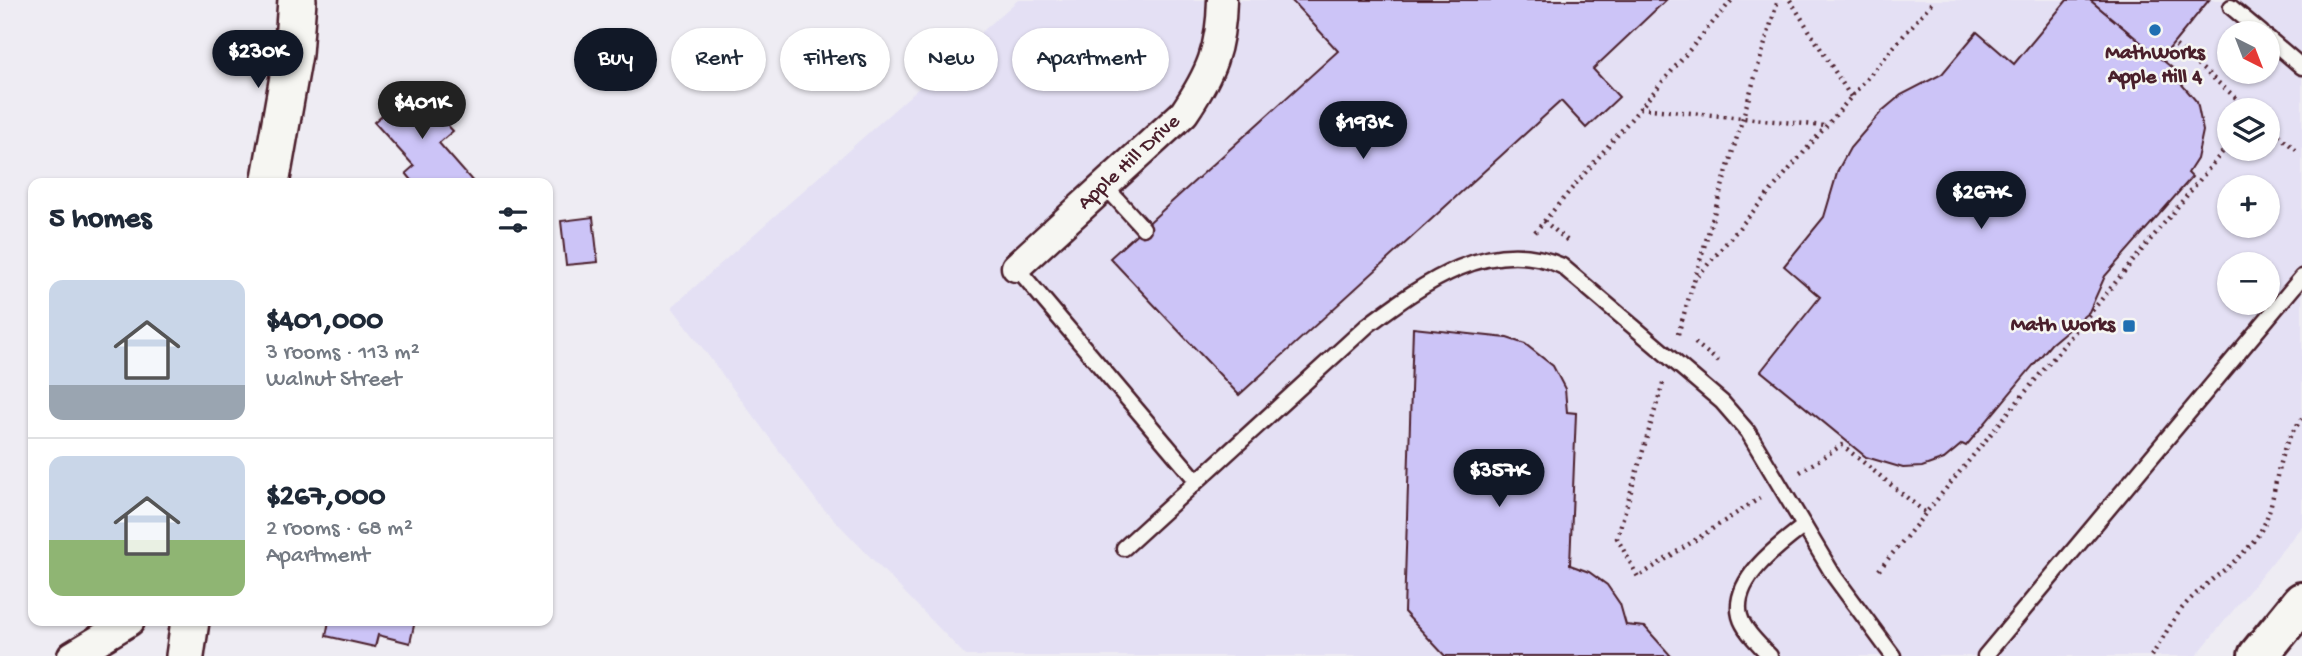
<!DOCTYPE html>
<meta charset="utf-8">
<style>
:root{--surface:#fff;--page:#f6f6f7;--text:#1f2937;--muted:#747a83;--line:#e0e1e3;--accent:#111827}
body{margin:0;font-family:"Gochi Hand",sans-serif;background:var(--page);color:var(--text);height:100vh;display:flex;flex-direction:column;font-size:26px;white-space:nowrap}
*{box-sizing:border-box;margin:0}
p{font-size:23px;color:var(--muted)}
.icon{flex:none;width:38px;height:38px;fill:none;stroke:currentColor;stroke-width:2;stroke-linecap:round;stroke-linejoin:round}
.map{position:relative;flex:1;overflow:hidden}
.panel{position:absolute;left:28px;top:178px;width:525px;height:448px;display:flex;flex-direction:column;background:var(--surface);border-radius:14px;box-shadow:0 2px 5px #0004}
.panel>*{flex:none}
.banner{position:absolute;left:574px;top:28px;width:665px;height:63px;display:flex;gap:14px}
.needle{width:46px;rotate:138deg}
.buttons{position:absolute;left:2217px;top:21px;display:grid;gap:14px}
.buttons a{display:grid;place-items:center;width:63px;height:63px;border-radius:50%;background:var(--surface);box-shadow:0 2px 5px #0004;font-size:35px}
.price{position:absolute;translate:-50% -60px;padding:0 16px;border-radius:24px;background:var(--accent);color:#fff;font-size:23px;line-height:46px;filter:drop-shadow(0 2px 4px #0008)}
.price::after{content:'';position:absolute;left:50%;top:42px;width:21px;height:16px;margin-left:-10px;background:inherit;clip-path:polygon(0 0,100% 0,50% 100%)}
.price.current{background:#222;color:#fff}
ul{padding:0;list-style:none}
li{display:flex;align-items:center;gap:21px;height:175px;padding:0 21px}
li+li{border-top:2px solid var(--line)}
li span{display:grid;place-items:center;flex:none;width:196px;height:140px;border-radius:14px;color:#555}
li>.icon{margin-inline-start:auto}
span .icon{width:84px;height:84px;fill:#fffc;stroke-width:1}
li b{font-size:30px}
h2{display:flex;justify-content:space-between;align-items:center;height:84px;padding:0 21px;font-size:30px}
.pill{padding:0 24px;border-radius:32px;background:var(--surface);box-shadow:0 2px 5px #0004;font-size:24px;line-height:63px}
.pill.current{background:var(--accent);color:#fff}
.map>svg:first-child{display:block}
</style>
<div class="map">
<svg width="2302" height="656" viewBox="0 0 2302 656">
<rect width="100%" height="100%" fill="#eeecf3"/>
<filter id="ink" filterUnits="userSpaceOnUse"><feTurbulence type="fractalNoise" baseFrequency=".0143" numOctaves="2"/><feDisplacementMap in="SourceGraphic" scale="14" xChannelSelector="R" yChannelSelector="G"/><feConvolveMatrix kernelMatrix="1 2 1 2 8 2 1 2 1" color-interpolation-filters="sRGB"/></filter>
<g filter="url(#ink)">
<!-- built -->
<path fill="#e4e0f4" fill-rule="evenodd" d="M1018,0H2302V526L2196,656H966L818,503L672,307ZM2230,33H2268V72H2230ZM2230,110H2268V149H2230ZM2230,187H2268V226H2230ZM2230,264H2268V303H2230Z"/>
<!-- building -->
<g fill="#ccc4f7" stroke="#4a1f2b" stroke-width="2">
<polygon points="1291,0 1666,0 1593,69 1619,97 1586,128 1561,101 1239,395 1110,258 1338,51"/>
<polygon points="2067,0 2090,0 2182,76 2178,80 2197,102 2203,131 2197,159 2188,173 2192,177 2105,276 2089,312 2051,344 1966,446 1962,444 1944,459 1922,467 1903,468 1866,457 1761,371 1820,297 1784,266 1824,217 1838,170 1850,148 1882,111 1901,95 1942,74 1977,32 2014,64"/>
<polygon points="2090,0 2209,0 2161,59"/>
<polygon points="413,88 453,131 439,143 475,184 415,184 406,173 414,166 374,122"/>
<polygon points="593,217 598,262 566,265 561,221"/>
<polygon points="1413,328 1507,338 1525,344 1553,366 1565,389 1567,412 1576,413 1570,565 1589,572 1607,585 1620,604 1626,625 1645,627 1671,656 1445,656 1404,612"/>
<polygon points="329,621 415,621 410,643 378,635 375,647 326,636"/>
</g>
<g fill="none" stroke-linecap="round" stroke-linejoin="round">
<!-- service casing -->
<g stroke="#4a1f2b" stroke-width="19">
<g id="service">
<polyline points="2231,7 2262,33"/>
<polyline points="2268,38 2302,67"/>
<polyline points="1105,186 1143,228"/>
<polyline points="1016,267 1197,481"/>
<path d="M1124,548L1368,325C1424,283 1491,234 1562,266L1722,402L1748,432L1834,576L1893,656"/>
<path d="M1770,656C1760,645 1744,631 1740,616C1731,580 1779,545 1804,526"/>
<polyline points="1985,656 2302,277"/>
</g>
</g>
<!-- minor casing -->
<g stroke="#4a1f2b" stroke-width="33">
<g id="minor">
<path id="s1" d="M1016,267L1184,113C1211,73 1221,49 1222,0"/>
<polyline points="72,656 130,621"/>
</g>
</g>
<!-- tertiary casing -->
<g stroke="#4a1f2b" stroke-width="42">
<g id="tertiary">
<polyline points="270,184 293,54 297,0"/>
<polyline points="185,656 190,621"/>
</g>
</g>
<!-- trunk casing -->
<g stroke="#4a1f2b" stroke-width="44">
<polyline id="trunk" points="2258,656 2302,602"/>
</g>
<!-- path -->
<g stroke="#4a1f2b" stroke-width="4.5" stroke-dasharray="2 5" stroke-linecap="butt">
<polyline points="1790,0 1851,97"/>
<polyline points="2176,46 2250,110"/>
<polyline points="1640,108 1825,126"/>
<polyline points="2268,126 2297,151"/>
<polyline points="1544,221 1568,241"/>
<polyline points="1535,232 1732,0"/>
<polyline points="1698,276 1934,0"/>
<polyline points="1678,334 1778,0"/>
<polyline points="1695,343 1719,362"/>
<polyline points="1663,383 1617,538 1638,577 1760,498"/>
<polyline points="1800,472 1842,445 1927,514"/>
<polyline points="1879,570 2230,143"/>
<path d="M2151,656C2163,640 2171,621 2184,606C2209,577 2251,557 2266,520C2280,483 2274,452 2302,419"/>
</g>
<!-- service -->
<use href="#service" stroke="#f6f6f2" stroke-width="14"/>
<!-- minor -->
<use href="#minor" stroke="#f6f6f2" stroke-width="28"/>
<!-- tertiary -->
<use href="#tertiary" stroke="#f6f6f2" stroke-width="37"/>
<!-- trunk -->
<use href="#trunk" stroke="#f6f6f2" stroke-width="38"/>
</g>
</g>
<!-- markers -->
<g fill="#1f6fb2" stroke="#f6f6f2" stroke-width="2.5">
<circle cx="2155" cy="30" r="7"/>
<rect x="2122" y="319" width="14" height="14" rx="3.5"/>
</g>
<g text-anchor="middle" dominant-baseline="central" stroke-width="5" stroke-linejoin="round" paint-order="stroke">
<!-- poi labels -->
<g font-size="21" font-weight="bold" fill="#4a1f2b" stroke="#f6f6f2">
<text x="2155" y="54">MathWorks<tspan x="2155" dy="24">Apple Hill 4</tspan></text>
<text x="2115" y="326" text-anchor="end">Math Works</text>
</g>
<!-- street labels -->
<g font-size="21" fill="#4a1f2b" stroke="#f6f6f2">
<text stroke="none"><textPath href="#s1" startOffset="154">Apple Hill Drive</textPath></text>
</g>
</g>
</svg>
<div class="buttons">
<a><svg class="needle" viewBox="-14 -14 28 28"><path d="M0-13l5 13h-10z" fill="#e53935"/><path d="M0 13l5-13h-10z" fill="#747a83"/></svg></a>
<a><svg class="icon" aria-label="layers" viewBox="0 0 24 24"><path d="M12 4l9 5-9 5-9-5zM3 14l9 5 9-5"/></svg></a>
<a>+</a>
<a>−</a>
</div>
<b class="price" style="left:258px;top:90px">$230K</b>
<b class="price current" style="left:422px;top:141px">$401K</b>
<b class="price" style="left:1363px;top:161px">$193K</b>
<b class="price" style="left:1981px;top:231px">$267K</b>
<b class="price" style="left:1499px;top:509px">$357K</b>
<div class="banner">
<a class="pill current">Buy</a>
<a class="pill">Rent</a>
<a class="pill">Filters</a>
<a class="pill">New</a>
<a class="pill">Apartment</a>
</div>
<section class="panel">
<h2>5 homes<svg class="icon" aria-label="filters" viewBox="0 0 24 24"><path d="M4 7h16M4 17h16"/><circle cx="9" cy="7" r="2"/><circle cx="15" cy="17" r="2"/></svg></h2>
<ul>
<li><span style="background:linear-gradient(#c9d6e8 75%,#9aa5b1 0)"><svg class="icon" aria-label="home" viewBox="0 0 24 24"><path d="M3 11l9-7 9 7M6 9v11h12V9"/></svg></span><div><b>$401,000</b><p>3 rooms · 113 m²</p><p>Walnut Street</p></div></li>
<li><span style="background:linear-gradient(#c9d6e8 60%,#8fb573 0)"><svg class="icon" aria-label="home" viewBox="0 0 24 24"><path d="M3 11l9-7 9 7M6 9v11h12V9"/></svg></span><div><b>$267,000</b><p>2 rooms · 68 m²</p><p>Apartment</p></div></li>
</ul>
</section>
</div>
